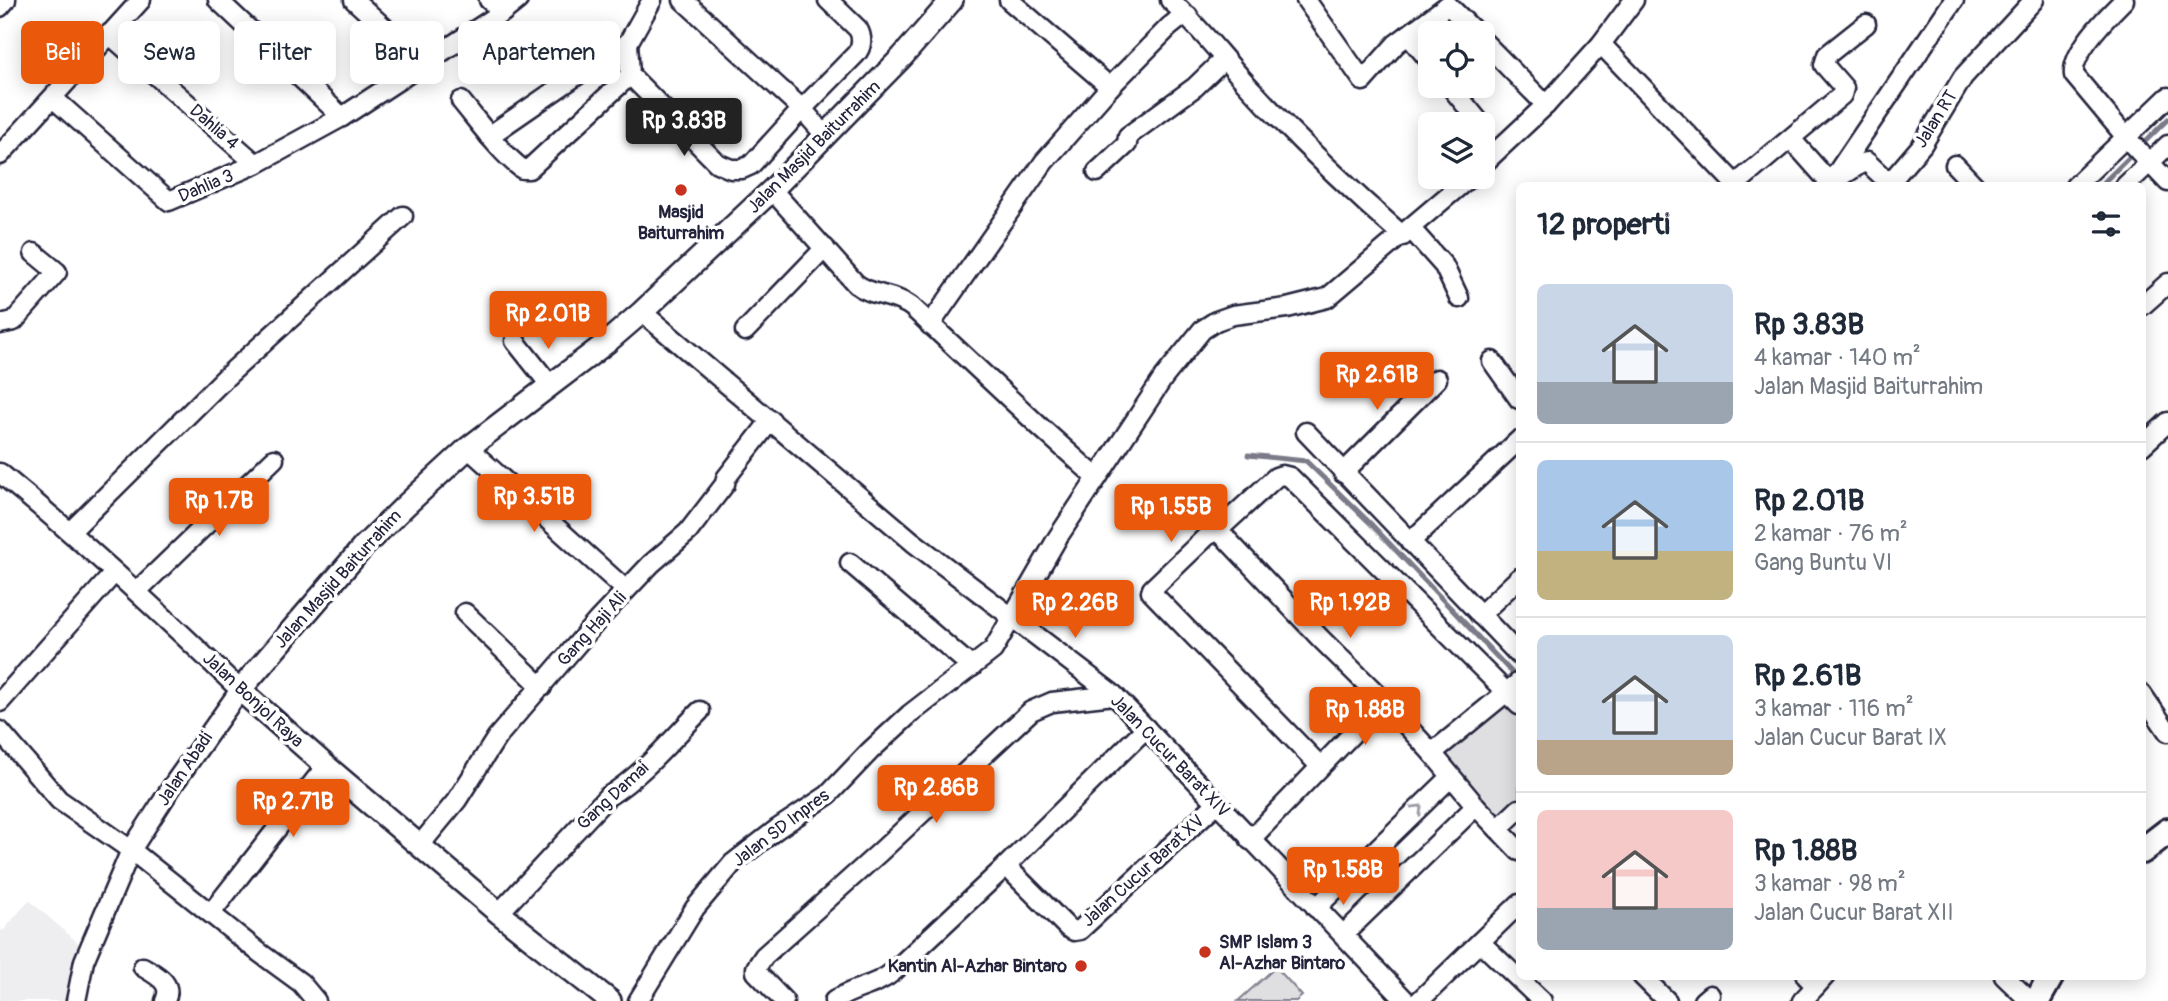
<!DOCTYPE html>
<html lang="id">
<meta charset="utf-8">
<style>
:root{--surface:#fff;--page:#f2f2f3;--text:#1f2937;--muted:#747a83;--line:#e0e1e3;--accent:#ea580c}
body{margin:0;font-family:Pangolin,sans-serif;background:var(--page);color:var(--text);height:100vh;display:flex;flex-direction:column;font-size:26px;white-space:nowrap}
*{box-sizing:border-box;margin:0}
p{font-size:23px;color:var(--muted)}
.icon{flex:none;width:38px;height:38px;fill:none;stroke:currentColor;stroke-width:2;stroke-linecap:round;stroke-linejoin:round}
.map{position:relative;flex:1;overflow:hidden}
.panel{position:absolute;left:1516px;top:182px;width:630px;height:798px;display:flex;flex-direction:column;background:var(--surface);border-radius:10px;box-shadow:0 4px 18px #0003}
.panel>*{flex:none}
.hud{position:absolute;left:21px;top:21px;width:665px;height:63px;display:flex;gap:14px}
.controls{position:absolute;left:1418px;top:21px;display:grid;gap:14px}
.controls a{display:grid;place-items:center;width:77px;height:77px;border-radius:10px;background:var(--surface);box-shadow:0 4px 18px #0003;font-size:35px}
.price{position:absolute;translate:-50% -60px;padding:0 16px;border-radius:7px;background:var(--accent);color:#fff;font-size:23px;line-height:46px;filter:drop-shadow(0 2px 4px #0008)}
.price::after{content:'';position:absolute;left:50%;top:42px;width:21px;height:16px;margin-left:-10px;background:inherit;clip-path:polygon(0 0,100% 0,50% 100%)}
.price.active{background:#222;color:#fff}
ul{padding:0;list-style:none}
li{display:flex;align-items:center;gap:21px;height:175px;padding:0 21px}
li+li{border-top:2px solid var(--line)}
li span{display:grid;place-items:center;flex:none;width:196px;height:140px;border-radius:10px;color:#555}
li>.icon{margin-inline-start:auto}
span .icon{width:84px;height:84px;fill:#fffc;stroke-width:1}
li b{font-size:30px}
h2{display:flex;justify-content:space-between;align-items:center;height:84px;padding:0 21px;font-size:30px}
.pill{padding:0 24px;border-radius:10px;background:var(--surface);box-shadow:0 4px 18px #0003;font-size:24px;line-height:63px}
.pill.active{background:var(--accent);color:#fff}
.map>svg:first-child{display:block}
</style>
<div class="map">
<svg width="2168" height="1001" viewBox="0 0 2168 1001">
<rect width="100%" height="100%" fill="#fff"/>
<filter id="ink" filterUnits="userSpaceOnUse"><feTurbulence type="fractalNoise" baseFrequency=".0143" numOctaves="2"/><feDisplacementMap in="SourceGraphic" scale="14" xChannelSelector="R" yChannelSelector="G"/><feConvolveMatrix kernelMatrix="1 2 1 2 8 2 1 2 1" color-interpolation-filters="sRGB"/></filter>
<g filter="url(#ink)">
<!-- built -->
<polygon fill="#eeeef1" points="29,900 84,948 73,1001 0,1001 0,929 3,931"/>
<!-- green -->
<g fill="#dfdfe2" stroke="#80808e" stroke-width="2">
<polygon points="1508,691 1519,703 1519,806 1496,828 1432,761"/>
<polygon points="1276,967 1302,996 1296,1001 1238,1001"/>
</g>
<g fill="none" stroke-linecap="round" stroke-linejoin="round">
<!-- stream -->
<g stroke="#7a7a88" stroke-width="5">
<polyline points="2100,186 2168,119"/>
<polyline points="1248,455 1306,461 1370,523 1517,678"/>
</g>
<!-- minor casing -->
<g stroke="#22223b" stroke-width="23">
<g id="minor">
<polyline points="218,0 342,117"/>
<polyline points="354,0 424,64"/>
<polyline points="489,0 503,12"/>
<polyline points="683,0 802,109 825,135"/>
<polyline points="1009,0 1110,87"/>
<path d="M1170,0C1201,28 1225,61 1253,91C1300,142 1350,190 1403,236"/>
<polyline points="1306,0 1363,81 1396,44 1408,35 1430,61"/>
<path d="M2124,0C2108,16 2071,52 2074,75L2130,142L2168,182"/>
<polyline points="0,7 6,0"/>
<polyline points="109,34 256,164"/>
<polyline points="1408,35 1448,5 1476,33"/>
<polyline points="1482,40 1546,105"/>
<path d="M628,43L630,75L717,163L731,169H742L751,165L802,109L856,54C862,47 863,38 858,29L828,0"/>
<polyline points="1601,44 1737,186"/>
<polyline points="1450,86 1481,124"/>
<polyline points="53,98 169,201 256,164 342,117 503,12 518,0"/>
<path d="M461,101C480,124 499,151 522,169H529L630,75"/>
<polyline points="489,136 592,65 628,43 652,0"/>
<polyline points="1791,139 1830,183 1954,0"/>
<polyline points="0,155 141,0"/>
<polyline points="1482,165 1546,105 1601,44 1634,0"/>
<polyline points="1955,165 1975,186"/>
<polyline points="1097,172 1127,144 1128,136 1195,87 1224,59"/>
<polyline points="1736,184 1842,95 1844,88 1824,65 1827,55 1866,24"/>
<polyline points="1827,186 1862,163 1867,162 1885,179 1892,180 1922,145 1963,77 2034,0"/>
<polyline points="2075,186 2168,97"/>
<polyline points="2125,186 2168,145"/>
<path d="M772,190L856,284C873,297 895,294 912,307L1038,425L1097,478"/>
<polyline points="1411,229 1444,266 1459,298"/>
<polyline points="2142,306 2168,283"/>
<polyline points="642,312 913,542 1114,695 1406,1001"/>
<polyline points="0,324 14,321 57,272 34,253"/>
<polyline points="930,325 1044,162 1110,87 1169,27 1179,19 1188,16"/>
<polyline points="745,331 825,248"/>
<polyline points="515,341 550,385"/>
<polyline points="1492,361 1519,399"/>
<polyline points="1306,432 1519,655"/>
<polyline points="2142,446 2168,422"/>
<polyline points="468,448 626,590"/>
<path d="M0,473C84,542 162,614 240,690L175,782L131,850L84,961L76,1001"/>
<polyline points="1343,473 1437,379"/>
<polyline points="1218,530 1321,639 1384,701 1432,753 1476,806 1519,851"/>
<polyline points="71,531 226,377 403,216"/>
<polyline points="1410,542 1519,440"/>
<polyline points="850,563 972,667"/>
<polyline points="137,591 274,459"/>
<polyline points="465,613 542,687"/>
<polyline points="1480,615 1519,578"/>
<polyline points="2142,694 2168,732"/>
<polyline points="0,702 114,573"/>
<polyline points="0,731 59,800 131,850 260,953 301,983 316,1001"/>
<polyline points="1432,753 1519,682"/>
<polyline points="1320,766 1151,592 1152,589 1207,536 1217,531 1276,477 1282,475 1290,477 1519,705"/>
<polyline points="1498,829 1519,809"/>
<polyline points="1250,840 1384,701"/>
<polyline points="420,845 457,800 497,737 597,621 651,564 688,532 725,484 726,478 771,420"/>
<polyline points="1006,866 1068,928 1074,931 1080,930 1216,804"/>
<polyline points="1316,908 1451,777"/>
<polyline points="211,913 326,766"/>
<path d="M499,913L607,797C643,775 671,740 700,711"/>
<polyline points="1344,934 1476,806"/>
<polyline points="1480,942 1542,1001"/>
<path d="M143,967C156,975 174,983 165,1001"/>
<polyline points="1642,976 1667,1001"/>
<polyline points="1806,976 1816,986 1825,976"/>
<polyline points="2004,976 2030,1001"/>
<polyline points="638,1001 695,908 733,863 777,829 828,795 870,751 910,714 993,650 1058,537 1164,377 1202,330 1216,321 1233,315 1287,308 1327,298 1470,177"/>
<polyline points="784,1001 756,972 756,968 764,956 879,853 1031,711 1052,702 1114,695"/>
<path d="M834,1001C853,987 876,987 894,971L1006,866L1146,728"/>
<polyline points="1419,1001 1519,904"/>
<polyline points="1703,1001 1710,995"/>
<polyline points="1802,1001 1816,986"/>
</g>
</g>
<!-- tertiary casing -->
<g stroke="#22223b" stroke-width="26">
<polyline id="tertiary" points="610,1001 499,913 326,766 240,690 364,546 406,505 468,448 606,343 642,312 772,190 902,57 952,0"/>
</g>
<!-- secondary casing -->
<g stroke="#22223b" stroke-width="30">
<g id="secondary">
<polyline points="2142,851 2168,831"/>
<polyline points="2037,1001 2051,976"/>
</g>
</g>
<!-- minor -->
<use href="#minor" stroke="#fff" stroke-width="18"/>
<!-- tertiary -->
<use href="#tertiary" stroke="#fff" stroke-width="21"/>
<!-- secondary -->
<use href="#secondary" stroke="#fff" stroke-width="24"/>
</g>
<!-- one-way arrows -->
<defs><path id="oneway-chevron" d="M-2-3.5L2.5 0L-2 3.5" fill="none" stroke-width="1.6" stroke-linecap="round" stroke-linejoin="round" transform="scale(1.75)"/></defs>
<use stroke="#9c9ca7" href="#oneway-chevron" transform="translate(1418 809) rotate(-44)"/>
</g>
<!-- markers -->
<g fill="#c8321e" stroke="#fff" stroke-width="2.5">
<circle cx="681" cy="190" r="7"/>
<circle cx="1205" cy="952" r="7"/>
<circle cx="1081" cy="966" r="7"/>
</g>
<g text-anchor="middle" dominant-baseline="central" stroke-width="7" stroke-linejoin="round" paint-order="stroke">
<!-- street labels -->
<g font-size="18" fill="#22223b" stroke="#fff">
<text transform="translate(1936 119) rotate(-58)">Jalan RT</text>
<text transform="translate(214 127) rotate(41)">Dahlia 4</text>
<text transform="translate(814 147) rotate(-45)">Jalan Masjid Baiturrahim</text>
<text transform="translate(206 186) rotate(-23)">Dahlia 3</text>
<text transform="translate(338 579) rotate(-48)">Jalan Masjid Baiturrahim</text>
<text transform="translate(592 629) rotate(-48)">Gang Haji Ali</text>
<text transform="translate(253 700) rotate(43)">Jalan Bonjol Raya</text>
<text transform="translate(1170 756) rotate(46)">Jalan Cucur Barat XIV</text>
<text transform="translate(185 769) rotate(-56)">Jalan Abadi</text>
<text transform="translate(613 796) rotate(-43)">Gang Damai</text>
<text transform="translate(781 828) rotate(-37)">Jalan SD Inpres</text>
<text transform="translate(1143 871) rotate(-42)">Jalan Cucur Barat XV</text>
</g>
<!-- poi labels -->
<g font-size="18" font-weight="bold" fill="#22223b" stroke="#fff">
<text x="681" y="212">Masjid<tspan x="681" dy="21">Baiturrahim</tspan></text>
<text x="1219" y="942" text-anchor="start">SMP Islam 3<tspan x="1219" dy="21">Al-Azhar Bintaro</tspan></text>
<text x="1067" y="966" text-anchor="end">Kantin Al-Azhar Bintaro</text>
</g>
</g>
</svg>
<div class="controls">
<a><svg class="icon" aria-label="locate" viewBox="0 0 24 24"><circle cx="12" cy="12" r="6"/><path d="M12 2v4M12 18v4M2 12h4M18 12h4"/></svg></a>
<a><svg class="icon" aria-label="layers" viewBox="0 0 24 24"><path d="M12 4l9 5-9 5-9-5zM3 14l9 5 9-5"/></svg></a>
</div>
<b class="price active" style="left:684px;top:158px">Rp 3.83B</b>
<b class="price" style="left:548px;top:351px">Rp 2.01B</b>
<b class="price" style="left:1377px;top:412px">Rp 2.61B</b>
<b class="price" style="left:534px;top:534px">Rp 3.51B</b>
<b class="price" style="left:219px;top:538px">Rp 1.7B</b>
<b class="price" style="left:1171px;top:544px">Rp 1.55B</b>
<b class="price" style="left:1075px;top:640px">Rp 2.26B</b>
<b class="price" style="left:1350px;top:640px">Rp 1.92B</b>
<b class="price" style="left:1365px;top:747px">Rp 1.88B</b>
<b class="price" style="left:936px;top:825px">Rp 2.86B</b>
<b class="price" style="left:293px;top:839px">Rp 2.71B</b>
<b class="price" style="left:1343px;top:907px">Rp 1.58B</b>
<div class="hud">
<a class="pill active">Beli</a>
<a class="pill">Sewa</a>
<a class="pill">Filter</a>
<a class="pill">Baru</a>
<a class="pill">Apartemen</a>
</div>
<section class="panel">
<h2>12 properti<svg class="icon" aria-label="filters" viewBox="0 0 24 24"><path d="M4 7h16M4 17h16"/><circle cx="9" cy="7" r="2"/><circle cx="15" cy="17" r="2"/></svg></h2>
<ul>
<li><span style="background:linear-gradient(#c9d6e8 70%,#9aa5b1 0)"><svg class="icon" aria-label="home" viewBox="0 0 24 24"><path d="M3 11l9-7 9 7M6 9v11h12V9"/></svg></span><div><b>Rp 3.83B</b><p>4 kamar · 140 m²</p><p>Jalan Masjid Baiturrahim</p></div></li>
<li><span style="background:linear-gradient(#a9c7e8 65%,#c2b280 0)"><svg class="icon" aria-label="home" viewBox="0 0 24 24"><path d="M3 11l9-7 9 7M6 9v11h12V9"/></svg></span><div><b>Rp 2.01B</b><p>2 kamar · 76 m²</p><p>Gang Buntu VI</p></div></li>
<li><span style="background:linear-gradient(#c9d6e8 75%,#b9a48a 0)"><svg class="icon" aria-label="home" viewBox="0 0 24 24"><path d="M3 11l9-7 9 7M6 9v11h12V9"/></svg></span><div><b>Rp 2.61B</b><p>3 kamar · 116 m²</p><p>Jalan Cucur Barat IX</p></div></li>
<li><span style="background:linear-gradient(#f6c9c9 70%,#9aa5b1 0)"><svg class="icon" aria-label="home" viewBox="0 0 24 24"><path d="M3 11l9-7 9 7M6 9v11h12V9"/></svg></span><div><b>Rp 1.88B</b><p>3 kamar · 98 m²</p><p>Jalan Cucur Barat XII</p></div></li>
</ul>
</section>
</div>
